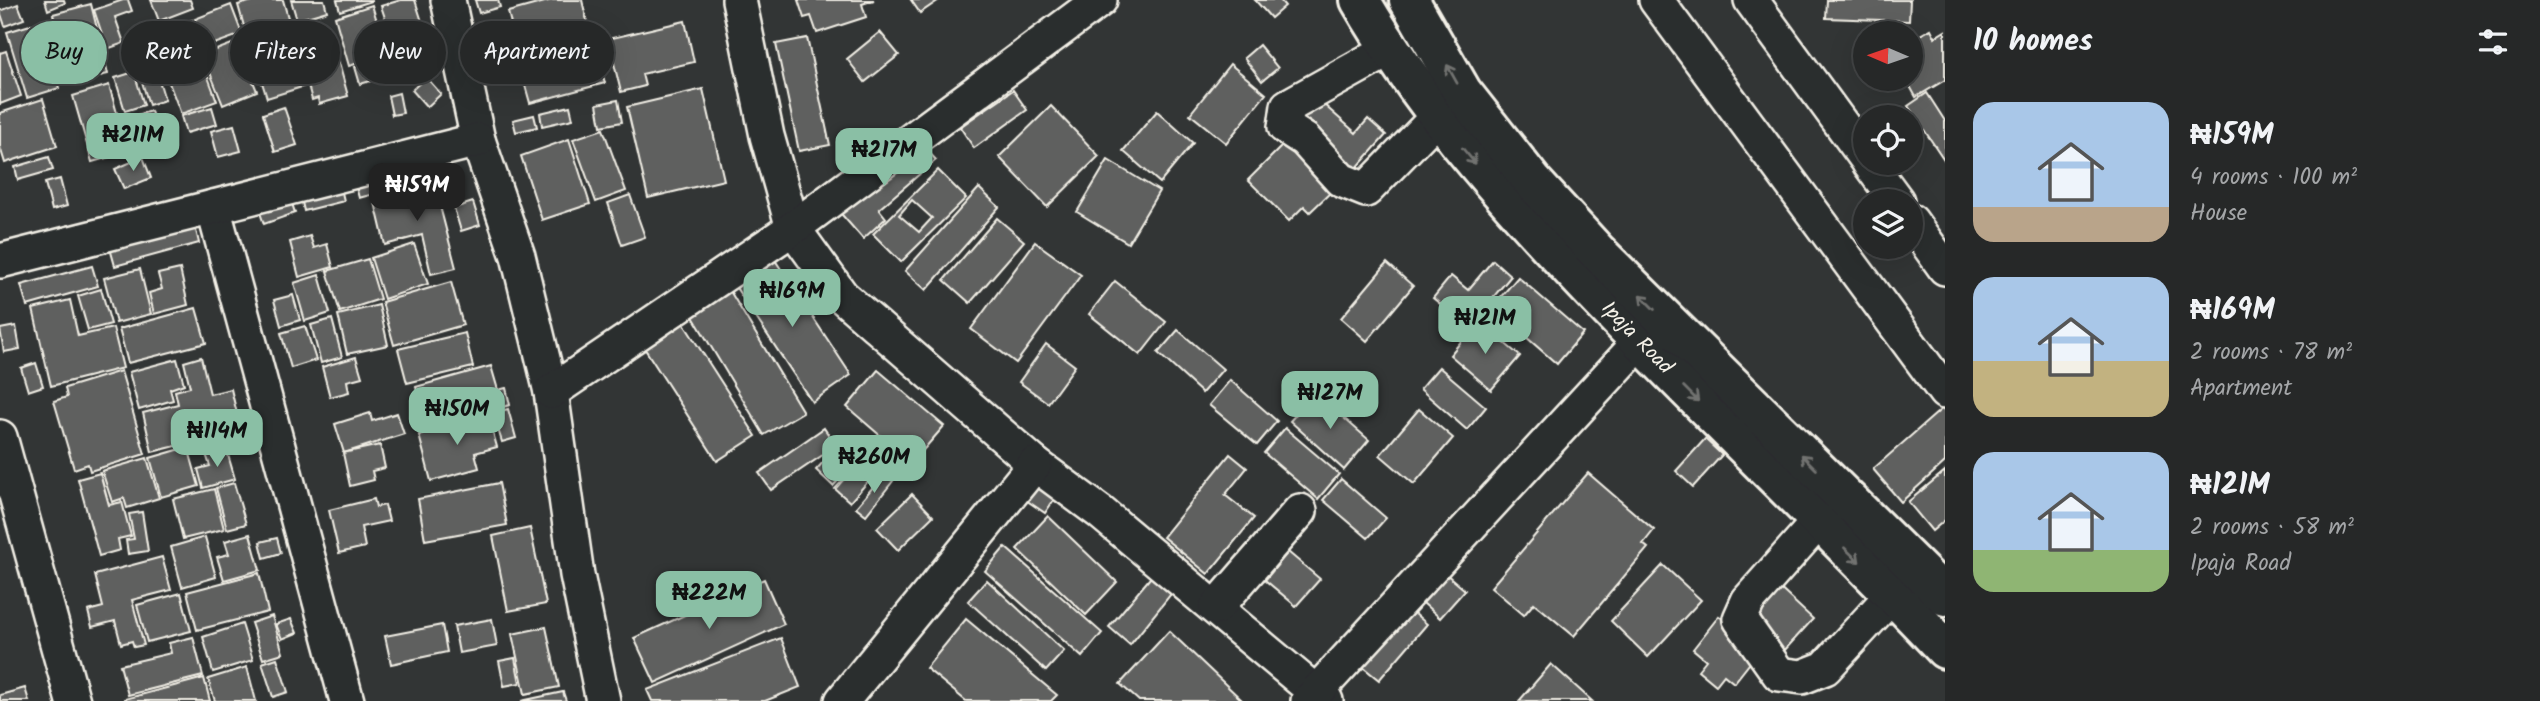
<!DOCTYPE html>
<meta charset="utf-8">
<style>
:root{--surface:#262828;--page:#323434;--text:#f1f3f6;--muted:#a4a6a8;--line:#424445;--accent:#8abfa5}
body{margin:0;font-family:Kalam,sans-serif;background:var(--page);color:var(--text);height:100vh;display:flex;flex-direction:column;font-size:26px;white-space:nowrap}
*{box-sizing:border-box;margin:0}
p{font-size:23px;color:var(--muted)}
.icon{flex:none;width:38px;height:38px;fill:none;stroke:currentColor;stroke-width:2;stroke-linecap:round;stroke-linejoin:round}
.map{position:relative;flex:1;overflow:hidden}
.panel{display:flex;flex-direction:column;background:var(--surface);width:595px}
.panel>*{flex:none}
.banner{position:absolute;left:21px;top:21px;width:665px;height:63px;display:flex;gap:14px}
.needle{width:46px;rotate:272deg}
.buttons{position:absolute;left:1853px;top:21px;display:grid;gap:14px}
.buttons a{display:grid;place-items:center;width:70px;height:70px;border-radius:50%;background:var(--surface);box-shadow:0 7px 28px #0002,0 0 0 2px var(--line);font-size:35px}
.price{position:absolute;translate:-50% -60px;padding:0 16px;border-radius:14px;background:var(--accent);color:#111;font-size:23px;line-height:46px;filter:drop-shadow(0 2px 4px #0008)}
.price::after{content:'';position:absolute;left:50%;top:42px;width:21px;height:16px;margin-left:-10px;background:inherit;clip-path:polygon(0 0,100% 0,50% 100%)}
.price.active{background:#222;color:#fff}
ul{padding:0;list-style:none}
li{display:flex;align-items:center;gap:21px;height:175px;padding:0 28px}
li span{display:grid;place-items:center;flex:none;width:196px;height:140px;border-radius:21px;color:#555}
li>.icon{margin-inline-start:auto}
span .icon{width:84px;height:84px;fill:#fffc;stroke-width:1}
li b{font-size:30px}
h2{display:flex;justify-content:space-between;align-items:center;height:84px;padding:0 28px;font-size:30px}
.pill{padding:0 24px;border-radius:32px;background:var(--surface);box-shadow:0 7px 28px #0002,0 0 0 2px var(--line);font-size:24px;line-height:63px}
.pill.active{background:var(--accent);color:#111}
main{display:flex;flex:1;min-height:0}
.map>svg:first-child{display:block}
</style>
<main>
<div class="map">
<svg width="1945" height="701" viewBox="0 0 1945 701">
<rect width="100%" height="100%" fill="#323535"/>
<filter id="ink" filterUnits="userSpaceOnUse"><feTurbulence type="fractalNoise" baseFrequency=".0143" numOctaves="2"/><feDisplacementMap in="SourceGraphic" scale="14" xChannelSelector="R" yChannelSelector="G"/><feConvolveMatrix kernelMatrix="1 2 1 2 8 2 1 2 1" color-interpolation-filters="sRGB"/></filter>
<g filter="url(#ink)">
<!-- building -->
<g fill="#5f605f" stroke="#f4f1e8" stroke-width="2" fill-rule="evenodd">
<polygon points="45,0 64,0 65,3 48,10"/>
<polygon points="123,0 128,0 132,11 115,17 124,43 107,49 94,10"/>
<polygon points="151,0 190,0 193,8 159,21"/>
<polygon points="256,0 283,0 290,25 247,37 238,5"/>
<polygon points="291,0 324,0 327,11 297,20"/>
<polygon points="337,0 372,0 372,1 340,11"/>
<polygon points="401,0 415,0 435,62 403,72 381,6"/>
<polygon points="475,0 498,0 500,7 479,13"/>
<polygon points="552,0 582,0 590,34 518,52 508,12"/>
<polygon points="798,0 874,0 862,4 866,17 817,33 811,16 804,18"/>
<polygon points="911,0 939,0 920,13"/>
<polygon points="1255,0 1280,0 1285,6 1271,18"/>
<polygon points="1827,0 1910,0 1909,21 1826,18"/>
<polygon points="18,4 24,19 5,26 0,11"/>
<polygon points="91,4 108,74 69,83 53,14"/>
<polygon points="231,5 242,34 206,47 195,19"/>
<polygon points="372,5 387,54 349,66 335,17"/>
<polygon points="192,20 201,45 167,57 158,32"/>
<polygon points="685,21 694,62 642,74 645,86 621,92 608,39"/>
<polygon points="40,22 59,88 27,98 7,32"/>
<polygon points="287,29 305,86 267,98 249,42"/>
<polygon points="1931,29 1935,37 1945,31 1945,80 1916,97 1906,79 1911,79 1911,40"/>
<polygon points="880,32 899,55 865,82 847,59"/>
<polygon points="331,34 348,96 319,104 318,98 312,100 297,44"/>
<polygon points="509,35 512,50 500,54 496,39"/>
<polygon points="807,38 830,145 799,151 776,44"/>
<polygon points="593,40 605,83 530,103 518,60"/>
<polygon points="237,42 257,91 223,105 203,55"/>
<polygon points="1259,45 1278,68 1262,81 1244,58"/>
<polygon points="6,51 21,96 0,104 0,53"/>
<polygon points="199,53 217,101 181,114 163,67"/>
<polygon points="516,55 519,70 502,74 499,59"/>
<polygon points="390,57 395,74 360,84 355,67"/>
<polygon points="1230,64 1266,94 1226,143 1190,114"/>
<polygon points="155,67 165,100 149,105 139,72"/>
<polygon points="134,72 144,105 125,111 115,78"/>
<polygon points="426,77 441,94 427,107 412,90"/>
<polygon points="109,85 128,152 92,162 73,96"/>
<polygon points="703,89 724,180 648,198 627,107"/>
<polygon points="1013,90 1027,110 974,148 960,127"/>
<polygon points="399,93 403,113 392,115 388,96"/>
<polygon points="1927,93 1945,121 1945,161 1908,106"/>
<polygon points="1314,96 1356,133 1368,119 1386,135 1355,170 1296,117"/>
<polygon points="43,99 57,146 5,163 0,147 0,113"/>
<polygon points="618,100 622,122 601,126 597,104"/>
<polygon points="570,106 573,119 542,126 540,113"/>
<polygon points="1051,106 1099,156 1047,207 999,157"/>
<polygon points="212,107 217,124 186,133 181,116"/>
<polygon points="284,107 297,145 275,152 263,114"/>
<polygon points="151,111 154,121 129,129 126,118"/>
<polygon points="1157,111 1193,143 1160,183 1123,151"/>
<polygon points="534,115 537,127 516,132 513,120"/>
<polygon points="162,122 168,139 134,150 129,132"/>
<polygon points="234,125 241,151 218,157 211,131"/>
<polygon points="603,129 626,191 596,202 573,139"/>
<polygon points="916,138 936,160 879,209 886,218 863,239 836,208"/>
<polygon points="569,139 590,204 542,220 521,156"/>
<polygon points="1285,143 1332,191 1310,212 1304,206 1289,221 1248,180"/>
<polygon points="49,157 53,170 18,180 15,167"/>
<polygon points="143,157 151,178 124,189 115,169"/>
<polygon points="1108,160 1159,191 1128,243 1077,212"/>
<polygon points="435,161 439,176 359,198 355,183"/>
<path d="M938,170L966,198L901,262L873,234ZM912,200L932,218L919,232L899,215Z"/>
<polygon points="60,179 67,206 52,210 45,183"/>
<polygon points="434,183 456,268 431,274 422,235 385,245 374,198"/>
<polygon points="341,188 344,201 304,211 301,198"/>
<polygon points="979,188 999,207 926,290 905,271"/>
<polygon points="630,195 645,237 622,245 608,203"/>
<polygon points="290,197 295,213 264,224 258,207"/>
<polygon points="473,202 480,225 461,231 454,208"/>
<polygon points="193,218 199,243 115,266 108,241"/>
<polygon points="997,218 1024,241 970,303 944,280"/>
<polygon points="310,236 314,248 327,244 333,267 299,277 290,242"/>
<polygon points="1035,242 1081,275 1016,363 971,329"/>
<polygon points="414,244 428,284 384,299 371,258"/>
<polygon points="773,257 851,375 812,402 733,283"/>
<polygon points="368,259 380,299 340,312 327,271"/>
<polygon points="1493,260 1511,276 1468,327 1433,298 1451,276 1468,290"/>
<polygon points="1387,263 1413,286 1367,341 1341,318"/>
<polygon points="92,266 98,286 27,306 21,285"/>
<polygon points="140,269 151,314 116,323 104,278"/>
<polygon points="180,269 188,305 154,314 149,293 162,289 158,274"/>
<polygon points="319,275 330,313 305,321 294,283"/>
<polygon points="1518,277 1583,333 1557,364 1492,307"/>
<polygon points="1115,281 1166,322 1140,355 1089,314"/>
<polygon points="451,282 463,325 394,345 382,302"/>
<polygon points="101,289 111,324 88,330 78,296"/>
<polygon points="730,291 803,412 764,435 692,315"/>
<polygon points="293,295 300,320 281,326 274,300"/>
<polygon points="70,300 78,336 113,328 123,368 51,386 33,309"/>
<polygon points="379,305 388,345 347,354 338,315"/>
<polygon points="196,308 206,343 128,363 119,329"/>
<polygon points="332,319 342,357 321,363 311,325"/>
<polygon points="682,321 756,436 717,461 643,346"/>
<polygon points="1478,321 1520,356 1491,390 1450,355"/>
<polygon points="16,326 20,349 4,352 0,329"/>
<polygon points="305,326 316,360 291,368 281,333"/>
<polygon points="1178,330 1223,369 1202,393 1158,353"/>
<polygon points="465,333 473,367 407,383 398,349"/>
<polygon points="1046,344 1075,366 1048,403 1019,382"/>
<polygon points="201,357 210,394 231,389 241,430 152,452 143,413 178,404 175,391 190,387 184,362"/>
<polygon points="356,357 362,377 347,381 349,392 330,397 322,367"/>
<polygon points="177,359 184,384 170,389 173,400 139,410 129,372"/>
<polygon points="36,363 43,386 28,391 21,368"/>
<polygon points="491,366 498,390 506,388 510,405 420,429 412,401 419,399 416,387"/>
<polygon points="1439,367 1486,407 1467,430 1420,389"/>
<polygon points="878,370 944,426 912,463 847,407"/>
<polygon points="121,371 145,454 90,471 88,464 74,469 54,401 67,397 65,388"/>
<polygon points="1230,380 1277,421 1257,445 1209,405"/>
<polygon points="1315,393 1369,440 1344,470 1290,421"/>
<polygon points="1945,406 1945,462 1901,502 1873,469"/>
<polygon points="508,409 516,438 502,442 493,413"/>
<polygon points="1419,409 1453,438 1414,484 1380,455"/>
<polygon points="370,413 372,421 397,413 404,434 344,453 335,424"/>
<polygon points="488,415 497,447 475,453 479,468 431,481 419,435"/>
<polygon points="824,428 836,446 771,490 759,473"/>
<polygon points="1285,428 1339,474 1318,499 1264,453"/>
<polygon points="844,439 862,455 833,486 816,470"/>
<polygon points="1705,439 1722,455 1693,487 1676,471"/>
<polygon points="380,445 385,468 372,471 374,480 350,486 343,453"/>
<polygon points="188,447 199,486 161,497 150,458"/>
<polygon points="226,448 235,479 203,488 198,469 210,466 206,454"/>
<polygon points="1230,454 1247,468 1225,495 1254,518 1208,574 1163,537"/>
<polygon points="864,457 878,470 850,502 835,489"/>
<polygon points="147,458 159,498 127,508 124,498 112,502 102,471"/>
<polygon points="1945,471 1945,520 1932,531 1908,502"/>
<polygon points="1041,472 1063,486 1045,513 1023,498"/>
<polygon points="100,473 109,505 122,502 131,536 118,539 120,550 99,556 78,479"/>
<polygon points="1588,473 1654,530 1643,544 1648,548 1574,636 1534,603 1524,615 1491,587"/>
<polygon points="884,474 893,481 866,515 856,507"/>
<polygon points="1341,479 1386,518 1368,538 1323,500"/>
<polygon points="234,483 246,524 227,529 216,488"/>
<polygon points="499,483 507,525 425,540 418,499"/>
<polygon points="214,489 224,529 183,539 173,499"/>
<polygon points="912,494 933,516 898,550 877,528"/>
<polygon points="374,499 376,507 385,505 389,521 361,527 365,547 339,553 329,510"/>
<polygon points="142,512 148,551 128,554 126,540 134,539 129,514"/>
<polygon points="1048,516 1117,582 1086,615 1017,549"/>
<polygon points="530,528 546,604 508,611 493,536"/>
<polygon points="250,534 260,570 224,580 217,557 229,554 225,541"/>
<polygon points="205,537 216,577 182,587 171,547"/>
<polygon points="277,538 281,553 264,558 260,542"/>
<polygon points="1005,547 1102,633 1082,657 985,571"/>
<polygon points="1288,552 1320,579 1296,606 1265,580"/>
<polygon points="162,557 171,590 132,600 144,645 134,647 132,641 121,644 115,621 92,627 88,611 103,607 95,575"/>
<polygon points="1663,565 1701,600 1648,657 1611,621"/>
<polygon points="1439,568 1465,590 1440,618 1415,596"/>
<polygon points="1155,572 1175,589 1130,645 1109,627"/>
<polygon points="259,573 268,612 197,630 187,592"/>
<polygon points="764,579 784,624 655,683 634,638"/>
<polygon points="987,580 1064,651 1046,671 968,601"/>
<polygon points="1774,583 1813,619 1783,652 1744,617"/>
<polygon points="181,593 191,631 147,642 137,605"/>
<polygon points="1401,602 1427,624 1379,680 1353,659"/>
<polygon points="272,616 283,653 263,659 251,623"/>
<polygon points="1719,616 1760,650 1734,683 1724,675 1716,685 1698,670 1706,660 1693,649"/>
<polygon points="291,619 297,633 282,639 276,624"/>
<polygon points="492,619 497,646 459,653 454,626"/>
<polygon points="966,619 1057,695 1051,701 966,701 926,668"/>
<polygon points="242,624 253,660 213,672 203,637"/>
<polygon points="442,625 447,652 391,664 385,636"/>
<polygon points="546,627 559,687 525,694 512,634"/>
<polygon points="1169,631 1243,701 1139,701 1120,684"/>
<polygon points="193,637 203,676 128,695 120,665 171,653 169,643"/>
<polygon points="781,638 800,687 765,701 652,701 647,690"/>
<polygon points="277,658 288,692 273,697 262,663"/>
<polygon points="515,658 520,683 504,686 499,661"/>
<polygon points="1551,664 1592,701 1519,701"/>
<polygon points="247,667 256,701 215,701 208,679"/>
<polygon points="204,678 210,701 125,701 125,699"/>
<polygon points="25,688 29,701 0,701 0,695"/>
<polygon points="563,692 566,701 521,701"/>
</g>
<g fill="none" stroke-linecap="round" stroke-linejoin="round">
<!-- minor casing -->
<g stroke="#f4f1e8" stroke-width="38">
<g id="minor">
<polyline points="448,0 478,140 518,256 551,392 577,575 603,701"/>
<polyline points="739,0 767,136 793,228 842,296 1035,464 1100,512 1326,701"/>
<polyline points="1656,0 1945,392"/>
<polyline points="1751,0 1866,158"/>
<polyline points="1392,48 1288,106 1285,127 1305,140 1341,180 1366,190 1438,116"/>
<polyline points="1869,163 1897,201"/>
<polyline points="213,207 347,701"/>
<polyline points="1911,221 1945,268"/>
<polyline points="0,261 478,140"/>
<polyline points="551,392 793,228 1100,0"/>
<polyline points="0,437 73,701"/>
<polyline points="1818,522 1748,601 1740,619 1779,674 1802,677 1825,668 1893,594"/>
<polyline points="1216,608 1300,511"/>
<polyline points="842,701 1035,464"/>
<polyline points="1308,701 1639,343"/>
</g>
</g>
<!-- major casing -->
<g stroke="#f4f1e8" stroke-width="44">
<g id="major">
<path id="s1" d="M1360,0C1418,100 1494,187 1573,271C1693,400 1824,520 1945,649"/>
<polyline points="1409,0 1462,92 1532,181 1598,253 1945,596"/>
</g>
</g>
<!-- minor -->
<use href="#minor" stroke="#2a2d2e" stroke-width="33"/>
<!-- major -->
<use href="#major" stroke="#2a2d2e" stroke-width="38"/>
</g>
<!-- one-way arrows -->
<defs><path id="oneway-shaft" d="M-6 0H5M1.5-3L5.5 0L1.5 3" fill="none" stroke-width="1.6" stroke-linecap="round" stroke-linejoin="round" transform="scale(1.75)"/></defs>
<g stroke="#71726f">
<use href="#oneway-shaft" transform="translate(1452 74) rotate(-119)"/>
<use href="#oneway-shaft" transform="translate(1469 156) rotate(50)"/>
<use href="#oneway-shaft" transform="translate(1647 302) rotate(-135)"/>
<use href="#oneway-shaft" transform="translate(1691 394) rotate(45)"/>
<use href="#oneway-shaft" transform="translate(1809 462) rotate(-135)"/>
<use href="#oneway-shaft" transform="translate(1852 555) rotate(44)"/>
</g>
</g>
<g text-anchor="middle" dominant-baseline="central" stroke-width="6" stroke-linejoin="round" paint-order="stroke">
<!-- street labels -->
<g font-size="21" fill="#f4f1e8" stroke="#2a2d2e">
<text stroke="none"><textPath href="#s1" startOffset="438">Ipaja Road</textPath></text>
</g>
</g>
</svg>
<div class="buttons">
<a><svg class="needle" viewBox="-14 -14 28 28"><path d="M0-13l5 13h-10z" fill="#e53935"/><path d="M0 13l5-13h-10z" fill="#a4a6a8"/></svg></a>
<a><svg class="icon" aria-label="locate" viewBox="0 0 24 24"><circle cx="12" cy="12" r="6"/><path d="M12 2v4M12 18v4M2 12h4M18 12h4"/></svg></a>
<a><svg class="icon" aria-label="layers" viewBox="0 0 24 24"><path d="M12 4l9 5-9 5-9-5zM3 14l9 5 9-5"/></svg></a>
</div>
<b class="price" style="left:133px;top:173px">₦211M</b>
<b class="price" style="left:884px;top:188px">₦217M</b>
<b class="price active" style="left:417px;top:223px">₦159M</b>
<b class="price" style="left:792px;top:329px">₦169M</b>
<b class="price" style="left:1485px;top:356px">₦121M</b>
<b class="price" style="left:1330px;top:431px">₦127M</b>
<b class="price" style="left:457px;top:447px">₦150M</b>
<b class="price" style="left:217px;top:469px">₦114M</b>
<b class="price" style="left:874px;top:495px">₦260M</b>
<b class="price" style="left:709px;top:631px">₦222M</b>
<div class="banner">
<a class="pill active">Buy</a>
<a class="pill">Rent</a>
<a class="pill">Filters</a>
<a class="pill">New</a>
<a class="pill">Apartment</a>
</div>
</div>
<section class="panel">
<h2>10 homes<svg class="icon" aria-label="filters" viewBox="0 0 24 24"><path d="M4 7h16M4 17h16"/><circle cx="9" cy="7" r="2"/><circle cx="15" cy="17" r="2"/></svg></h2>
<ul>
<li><span style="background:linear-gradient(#a9c7e8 75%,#b9a48a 0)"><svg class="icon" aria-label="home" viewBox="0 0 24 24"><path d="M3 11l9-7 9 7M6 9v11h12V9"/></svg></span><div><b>₦159M</b><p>4 rooms · 100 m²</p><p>House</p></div></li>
<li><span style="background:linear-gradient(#a9c7e8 60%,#c2b280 0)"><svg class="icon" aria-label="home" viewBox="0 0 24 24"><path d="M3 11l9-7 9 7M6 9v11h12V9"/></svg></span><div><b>₦169M</b><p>2 rooms · 78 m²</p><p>Apartment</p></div></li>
<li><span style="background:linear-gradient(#a9c7e8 70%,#8fb573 0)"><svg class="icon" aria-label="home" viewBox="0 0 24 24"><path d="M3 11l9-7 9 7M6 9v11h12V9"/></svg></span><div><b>₦121M</b><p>2 rooms · 58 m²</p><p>Ipaja Road</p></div></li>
</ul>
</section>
</main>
